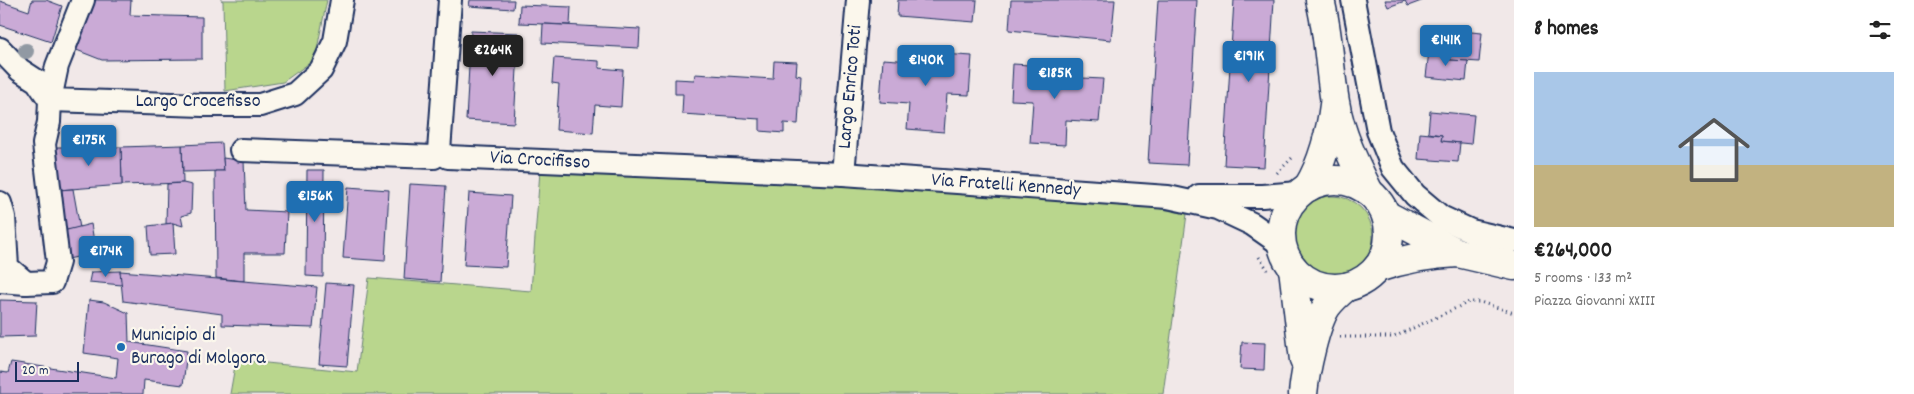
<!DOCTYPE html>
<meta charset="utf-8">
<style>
:root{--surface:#fff;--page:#f2f2f2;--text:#222;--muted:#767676;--line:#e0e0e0;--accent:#1f6fb2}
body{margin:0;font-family:Dekko,sans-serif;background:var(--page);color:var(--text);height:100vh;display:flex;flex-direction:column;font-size:19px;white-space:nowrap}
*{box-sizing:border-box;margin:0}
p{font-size:16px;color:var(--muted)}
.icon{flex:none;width:28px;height:28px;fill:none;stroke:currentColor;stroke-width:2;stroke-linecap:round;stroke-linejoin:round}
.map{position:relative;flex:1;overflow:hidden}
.panel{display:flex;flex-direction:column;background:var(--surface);width:400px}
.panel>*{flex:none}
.scale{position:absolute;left:15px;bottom:12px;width:64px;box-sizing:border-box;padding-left:5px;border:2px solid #1b2f5e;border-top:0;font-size:14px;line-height:18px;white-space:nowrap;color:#1b2f5e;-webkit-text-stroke:4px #fbf7ec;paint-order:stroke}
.price{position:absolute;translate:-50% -42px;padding:0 11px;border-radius:5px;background:var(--accent);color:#fff;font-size:16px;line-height:32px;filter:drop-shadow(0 1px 2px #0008)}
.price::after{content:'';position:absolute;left:50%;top:30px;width:15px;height:11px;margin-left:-8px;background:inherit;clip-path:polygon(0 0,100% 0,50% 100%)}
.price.selected{background:#222;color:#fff}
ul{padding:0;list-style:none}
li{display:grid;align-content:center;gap:10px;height:265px;padding:0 20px}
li+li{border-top:1px solid var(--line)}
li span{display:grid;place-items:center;height:155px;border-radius:0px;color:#555}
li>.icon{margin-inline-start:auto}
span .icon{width:90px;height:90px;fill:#fffc;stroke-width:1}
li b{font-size:21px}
h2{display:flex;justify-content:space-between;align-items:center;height:60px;padding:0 20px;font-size:21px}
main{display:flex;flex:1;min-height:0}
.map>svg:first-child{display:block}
</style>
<main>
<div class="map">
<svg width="1514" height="394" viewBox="0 0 1514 394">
<rect width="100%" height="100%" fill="#f1e8e8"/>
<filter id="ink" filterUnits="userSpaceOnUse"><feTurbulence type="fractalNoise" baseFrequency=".02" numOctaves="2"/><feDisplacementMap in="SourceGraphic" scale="10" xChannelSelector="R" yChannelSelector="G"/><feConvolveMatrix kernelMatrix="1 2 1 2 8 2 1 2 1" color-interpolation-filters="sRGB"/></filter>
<g filter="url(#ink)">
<!-- green -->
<g fill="#b9d68d" stroke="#6a8276">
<polygon points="221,0 327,0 315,59 283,82 225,91 223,1"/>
<polygon points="540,171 767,178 1132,203 1187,214 1163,394 230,394 236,360 357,372 369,278 531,291"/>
<circle cx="1332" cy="237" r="41"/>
</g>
<!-- building -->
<g fill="#caaad6" stroke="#1b2f5e">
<polygon points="32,0 46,0 62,6 51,42 0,25 0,1 29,11"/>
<polygon points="91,0 131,0 130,15 202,17 202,59 102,60 74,49"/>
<polygon points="470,0 514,0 513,9 469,6"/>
<polygon points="898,0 977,0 975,22 897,16"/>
<polygon points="1011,0 1115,0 1111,40 1009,30"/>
<polygon points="1158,0 1197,0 1187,165 1148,163"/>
<polygon points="1234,0 1274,0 1264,167 1224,165"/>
<polygon points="1385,0 1424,0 1408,6 1405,1 1388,7"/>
<polygon points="520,5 571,7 570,25 519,23"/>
<polygon points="543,24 640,29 639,48 542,43"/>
<polygon points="1439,29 1482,33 1479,62 1450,60 1450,53 1437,52"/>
<polygon points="471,31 519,33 514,123 466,120"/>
<polygon points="1429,51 1450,53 1450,60 1468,61 1466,81 1426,77"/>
<polygon points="928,53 972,56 969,95 947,94 944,132 907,129 909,104 880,102 883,59 927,62"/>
<polygon points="554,58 599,61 599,68 623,70 621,107 595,105 593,133 556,130 559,84 552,83"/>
<polygon points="774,61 797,62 796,75 801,76 798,124 784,123 784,133 760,131 760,119 682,114 683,94 675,94 675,79 694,80 695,74 773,79"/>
<polygon points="1013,64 1062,67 1061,77 1103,79 1099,122 1066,120 1065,145 1030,143 1033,101 1011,100"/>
<polygon points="1430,111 1474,115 1471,144 1441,141 1442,135 1428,133"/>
<polygon points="1420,133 1442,135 1441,141 1460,143 1458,162 1418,159"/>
<polygon points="222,143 224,171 183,172 182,145"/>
<polygon points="182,145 183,183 122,185 121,147"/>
<polygon points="56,147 121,147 122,185 58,190"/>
<polygon points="223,158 244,161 246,210 287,212 285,253 244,253 244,281 216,278 215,171 224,171"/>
<polygon points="307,170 324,170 323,277 306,276"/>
<polygon points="183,183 192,185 191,213 181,216 183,226 173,223 166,224 167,184"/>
<polygon points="410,184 446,186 440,282 404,279"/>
<polygon points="348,187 389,190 385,261 343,258"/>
<polygon points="73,189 80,228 63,231 58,190"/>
<polygon points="469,193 511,196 506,267 464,265"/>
<polygon points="173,223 175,254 150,255 148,226"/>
<polygon points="91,224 96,253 68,259 63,231"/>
<polygon points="120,271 122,285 89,282 91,272"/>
<polygon points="120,271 317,287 313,328 222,325 222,314 123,301"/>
<polygon points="326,283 354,285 347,366 319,364"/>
<polygon points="0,300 37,301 35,336 0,337"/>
<polygon points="89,300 104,302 128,313 129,342 187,351 183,385 144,380 143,394 0,394 0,372 8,373 11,362 116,378 118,358 84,353"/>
<polygon points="1242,342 1265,343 1264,370 1240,369"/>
</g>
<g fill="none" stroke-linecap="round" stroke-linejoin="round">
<!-- street casing -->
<g stroke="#1b2f5e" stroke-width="26">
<g id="street">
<polyline points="83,0 57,66 50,100 203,105 260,105 295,94 321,70 335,41 342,0"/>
<polyline points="1353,0 1378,131 1393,168 1415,195 1441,217 1471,231 1514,241"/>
<polyline points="0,49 20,70 37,81 50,100 49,122 44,144 58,262 52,282 26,283 0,281"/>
<polyline points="241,150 434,157 439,151"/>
<polyline points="439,151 448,157 843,174 1168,197 1218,208 1252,224 1282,245"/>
<polyline points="439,151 450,0"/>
<polyline points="843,174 858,0"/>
<polyline points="1199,196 1262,196 1299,193"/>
<polyline points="0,203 4,217 7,267 26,283"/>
</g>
</g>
<!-- secondary casing -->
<g stroke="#1b2f5e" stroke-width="31">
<g id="secondary">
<path d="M1320,0C1329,34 1329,68 1335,102C1340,133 1355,164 1369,192"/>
<circle cx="1335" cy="234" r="54"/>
<path d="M1308,187C1322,165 1331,130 1334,105"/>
<polyline points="1386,215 1458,253 1514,266"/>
<polyline points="1293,268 1304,360"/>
<path d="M1377,268C1404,259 1429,254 1458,253"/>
<path d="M1303,394C1305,372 1315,324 1327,306C1332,299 1339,293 1346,287"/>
</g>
</g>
<!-- path -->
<g stroke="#1b2f5e" stroke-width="3" stroke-dasharray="1 4" stroke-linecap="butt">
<polyline points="1277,173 1294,156"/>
<polyline points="1259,257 1268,270"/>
<polyline points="1340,337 1394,337 1469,302 1480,302 1514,313"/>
</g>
<!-- street -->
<use href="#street" stroke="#fbf7ec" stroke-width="22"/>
<!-- secondary -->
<use href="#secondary" stroke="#fbf7ec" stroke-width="28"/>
</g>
<!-- trees -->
<circle fill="#9199a3" cx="26" cy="51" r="8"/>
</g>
<!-- markers -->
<circle fill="#1f6fb2" stroke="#fbf7ec" stroke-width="2" cx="121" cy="347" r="5"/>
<g text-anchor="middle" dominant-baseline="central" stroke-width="4.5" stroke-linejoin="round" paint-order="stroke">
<!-- street labels -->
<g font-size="20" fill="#1b2f5e" stroke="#fbf7ec">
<text transform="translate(851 87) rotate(-85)">Largo Enrico Toti</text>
<text x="198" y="102">Largo Crocefisso</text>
<text transform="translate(540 161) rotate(3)">Via Crocifisso</text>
<text transform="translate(1006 186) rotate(4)">Via Fratelli Kennedy</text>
</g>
<!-- poi labels -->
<g font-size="20" fill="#1b2f5e" stroke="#fbf7ec" text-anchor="start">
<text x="131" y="336">Municipio di<tspan x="131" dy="23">Burago di Molgora</tspan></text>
</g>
</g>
</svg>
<div class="scale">20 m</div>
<b class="price" style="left:1446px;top:67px">€141K</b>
<b class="price selected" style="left:493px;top:77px">€264K</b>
<b class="price" style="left:1249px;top:83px">€191K</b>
<b class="price" style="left:926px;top:87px">€140K</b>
<b class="price" style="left:1055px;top:100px">€185K</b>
<b class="price" style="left:89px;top:167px">€175K</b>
<b class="price" style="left:315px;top:223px">€156K</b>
<b class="price" style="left:106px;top:278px">€174K</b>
</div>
<section class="panel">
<h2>8 homes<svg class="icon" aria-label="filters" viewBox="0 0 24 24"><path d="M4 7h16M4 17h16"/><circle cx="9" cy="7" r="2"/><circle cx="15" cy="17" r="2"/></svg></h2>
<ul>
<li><span style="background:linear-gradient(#a9c7e8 60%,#c2b280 0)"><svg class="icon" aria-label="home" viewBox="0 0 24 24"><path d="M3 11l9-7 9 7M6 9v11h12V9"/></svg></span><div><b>€264,000</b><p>5 rooms · 133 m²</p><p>Piazza Giovanni XXIII</p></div></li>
</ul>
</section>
</main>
